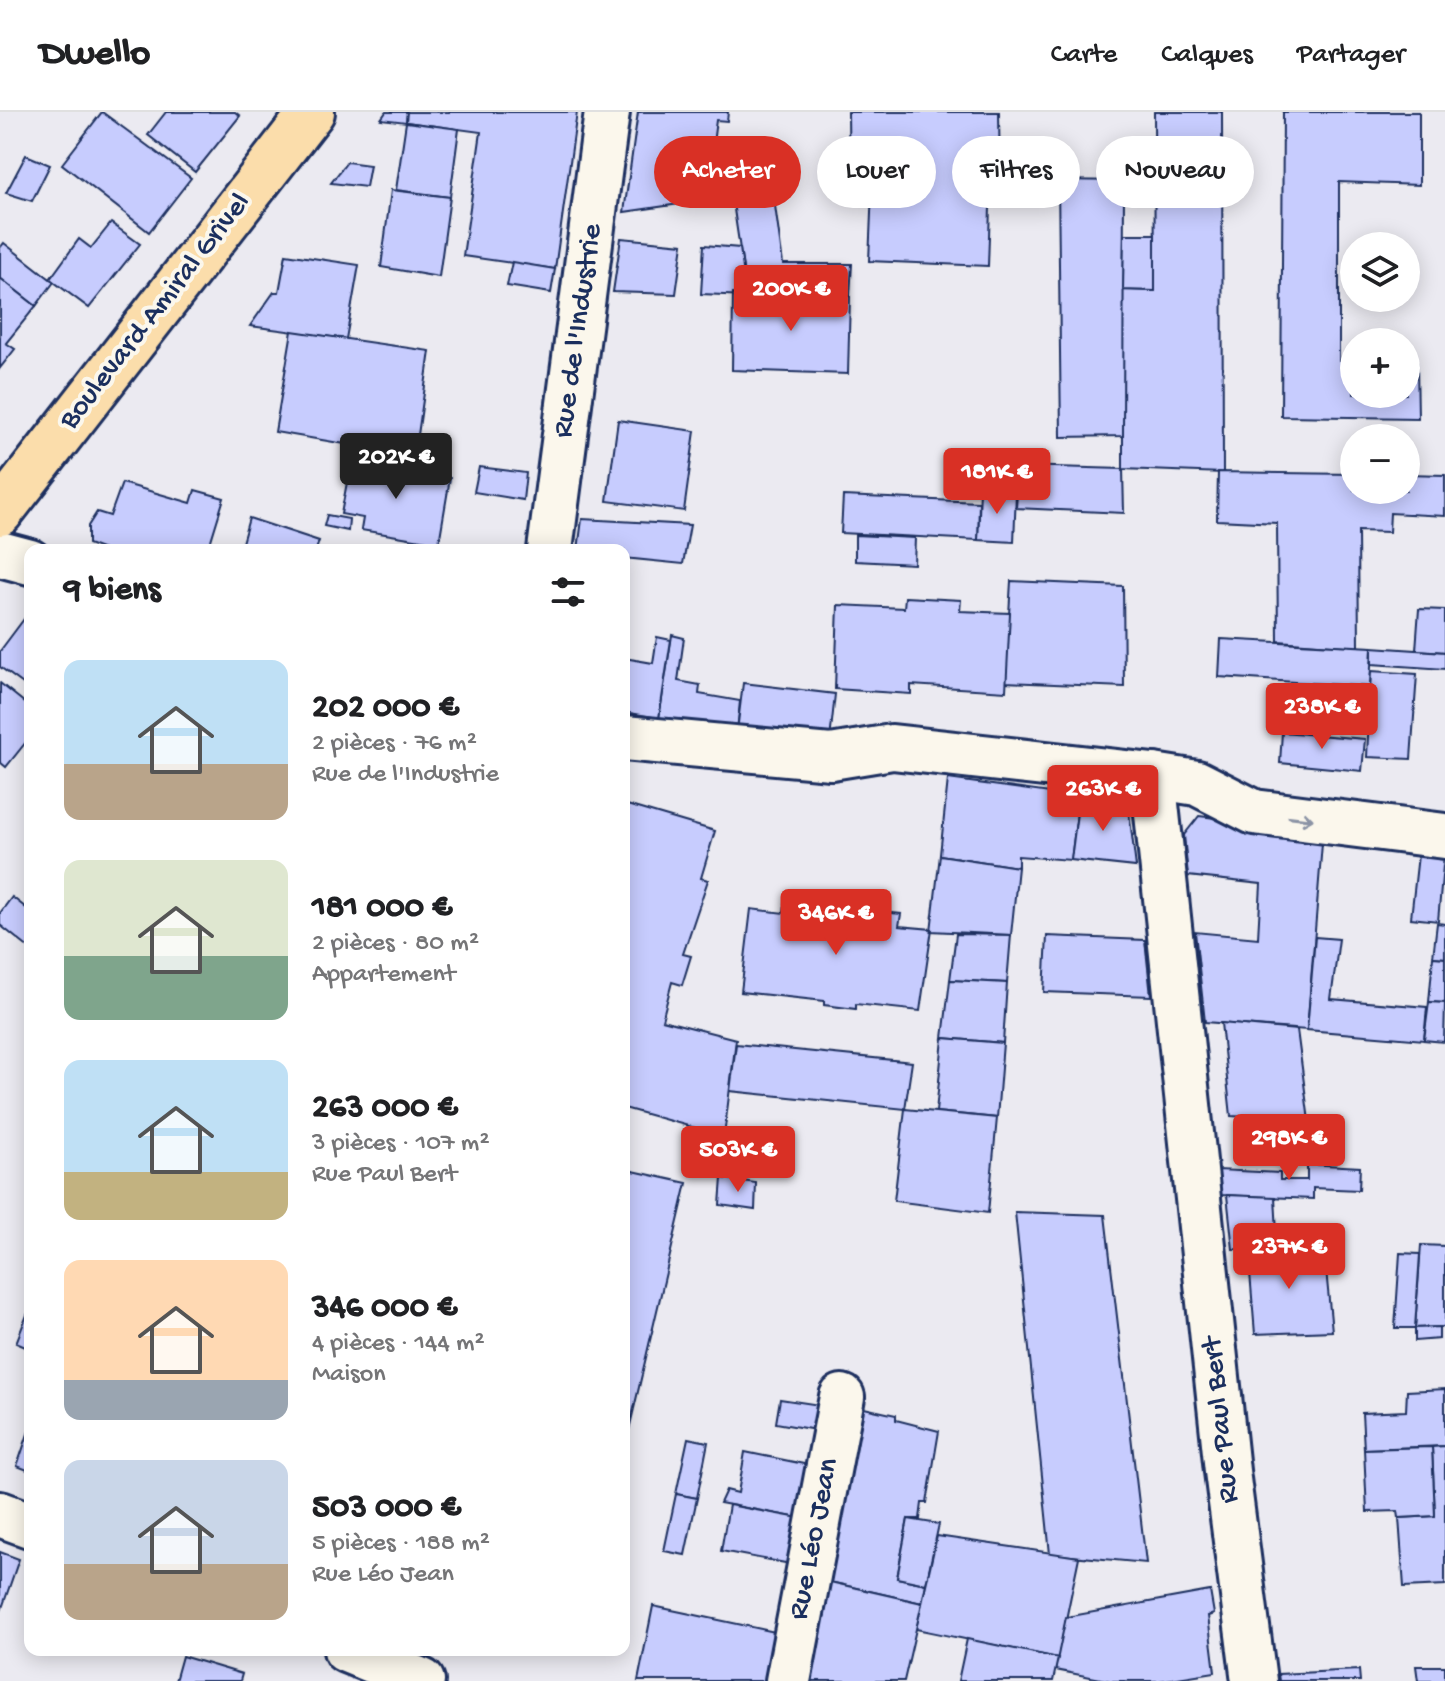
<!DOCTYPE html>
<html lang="fr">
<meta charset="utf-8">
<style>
:root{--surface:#fff;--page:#f6f6f6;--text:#202124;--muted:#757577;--line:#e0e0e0;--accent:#d93025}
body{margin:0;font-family:"Gochi Hand",sans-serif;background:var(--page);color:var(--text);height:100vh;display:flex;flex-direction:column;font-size:30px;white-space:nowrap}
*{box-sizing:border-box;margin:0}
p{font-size:26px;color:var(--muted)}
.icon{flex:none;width:44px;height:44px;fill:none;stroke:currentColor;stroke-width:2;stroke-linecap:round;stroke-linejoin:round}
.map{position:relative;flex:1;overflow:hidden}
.drawer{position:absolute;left:24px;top:432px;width:606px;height:1112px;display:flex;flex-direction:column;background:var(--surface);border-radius:16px;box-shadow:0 4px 20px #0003}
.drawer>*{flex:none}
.guide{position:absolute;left:654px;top:24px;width:670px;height:72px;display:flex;gap:16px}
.controls{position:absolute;left:1340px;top:120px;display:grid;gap:16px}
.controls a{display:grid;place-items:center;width:80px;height:80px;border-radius:50%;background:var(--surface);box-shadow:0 4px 20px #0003;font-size:40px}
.price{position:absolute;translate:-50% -68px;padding:0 18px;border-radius:8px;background:var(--accent);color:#fff;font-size:26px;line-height:52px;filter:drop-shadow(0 2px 4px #0008)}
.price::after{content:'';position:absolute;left:50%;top:48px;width:24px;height:18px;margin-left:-12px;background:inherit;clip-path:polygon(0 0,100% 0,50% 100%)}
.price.active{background:#222;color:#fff}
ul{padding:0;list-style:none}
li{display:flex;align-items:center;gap:24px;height:200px;padding:0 40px}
li span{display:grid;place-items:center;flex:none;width:224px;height:160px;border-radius:16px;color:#555}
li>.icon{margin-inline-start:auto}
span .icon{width:96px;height:96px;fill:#fffc;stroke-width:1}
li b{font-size:34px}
h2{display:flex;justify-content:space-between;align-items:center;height:96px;padding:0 40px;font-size:34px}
.pill{padding:0 28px;border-radius:36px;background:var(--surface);box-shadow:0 4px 20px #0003;font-size:28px;line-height:72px}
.pill.active{background:var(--accent);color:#fff}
header{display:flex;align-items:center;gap:48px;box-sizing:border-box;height:112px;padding:0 40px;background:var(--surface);border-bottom:2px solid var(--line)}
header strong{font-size:38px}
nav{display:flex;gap:44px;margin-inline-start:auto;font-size:28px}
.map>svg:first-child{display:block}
</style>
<header>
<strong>Dwello</strong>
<nav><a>Carte</a><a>Calques</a><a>Partager</a></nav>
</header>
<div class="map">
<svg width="1445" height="1569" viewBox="0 0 1445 1569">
<rect width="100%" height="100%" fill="#ebeaf1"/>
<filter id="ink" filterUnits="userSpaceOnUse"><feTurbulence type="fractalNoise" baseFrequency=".0125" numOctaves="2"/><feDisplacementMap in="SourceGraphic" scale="16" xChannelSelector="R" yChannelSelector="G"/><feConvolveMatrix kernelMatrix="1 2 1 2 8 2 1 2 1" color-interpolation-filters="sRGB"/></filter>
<g filter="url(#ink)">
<!-- building -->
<g fill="#c7ccfe" stroke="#1b2f5e" stroke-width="2">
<polygon points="102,0 191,66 149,120 62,52"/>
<polygon points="166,0 235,0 240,4 195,60 148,23"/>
<polygon points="386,0 407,0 406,10 381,7"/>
<polygon points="407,0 577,0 555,157 463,144 481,20 406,10"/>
<polygon points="638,0 728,0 727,9 716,8 708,71 690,70 686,91 624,100"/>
<polygon points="848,0 999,0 1000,66 991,66 988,154 869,149 872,77 849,76"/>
<polygon points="1154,0 1222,0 1223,361 1123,357 1123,178 1155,179"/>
<polygon points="1283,0 1419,0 1419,73 1339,70 1339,249 1354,249 1354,282 1406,282 1406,250 1417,251 1418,306 1281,304"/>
<polygon points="406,10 459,17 450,85 396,78"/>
<polygon points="26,43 50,53 32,89 6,81"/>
<polygon points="347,50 370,53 366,75 331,71"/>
<polygon points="1058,68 1124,69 1123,324 1061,325"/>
<polygon points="391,78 450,85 439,165 381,155"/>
<polygon points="773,79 783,152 852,152 850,184 747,184 732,84"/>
<polygon points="111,111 140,132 89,196 50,167 79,127 91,136"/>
<polygon points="1124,122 1155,122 1155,179 1123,178"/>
<polygon points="621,126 683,132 676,182 613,180"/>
<polygon points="4,131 54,170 36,194 0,166 0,136"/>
<polygon points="704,133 740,136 747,184 701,182"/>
<polygon points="286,142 359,153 346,227 250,214 274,180 279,180"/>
<polygon points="512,150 555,157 551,181 507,174"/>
<polygon points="0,166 36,194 6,231 15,237 0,256"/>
<polygon points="733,182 850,184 848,262 732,258"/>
<polygon points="292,219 430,239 415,344 275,320"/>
<polygon points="618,308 695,319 684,399 607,389"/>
<polygon points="351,349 450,366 439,431 361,418 363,406 341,402"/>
<polygon points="1019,354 1123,357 1124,401 1016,396"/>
<polygon points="479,355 526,361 523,388 474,380"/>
<polygon points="1218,360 1354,362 1354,378 1406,378 1406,362 1445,363 1445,404 1390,401 1389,420 1358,419 1359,535 1278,529 1277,411 1217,408"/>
<polygon points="122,371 191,391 195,378 224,386 208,438 104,438 88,432 88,414 97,400 110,404"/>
<polygon points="980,378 1016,380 1014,430 978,428"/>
<polygon points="843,384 979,390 978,428 841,421"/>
<polygon points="327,403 349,407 348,419 324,414"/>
<polygon points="249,406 319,429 316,438 240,438"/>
<polygon points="582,407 690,413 683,452 624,446 624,438 578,438"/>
<polygon points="855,423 915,426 914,452 855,449"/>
<polygon points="1011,469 1123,474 1124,575 1005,570"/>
<polygon points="905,485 961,488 960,499 1010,501 1006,579 911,573 911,582 835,577 838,493 904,496"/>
<polygon points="1419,497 1445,498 1445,540 1416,538"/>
<polygon points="30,499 30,577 0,555 0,539"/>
<polygon points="672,523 684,526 678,569 700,573 699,582 740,589 737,619 659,606"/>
<polygon points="657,525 671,528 659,606 624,600 624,546 653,551"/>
<polygon points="1221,527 1372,535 1370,575 1219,565"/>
<polygon points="1372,535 1445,540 1445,557 1372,552"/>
<polygon points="1371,559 1417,562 1411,647 1367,645"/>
<polygon points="0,571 30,595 30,625 6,655 0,650"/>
<polygon points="743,571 835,582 830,628 737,619"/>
<polygon points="1282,620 1365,627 1362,659 1280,651"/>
<polygon points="948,667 1079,685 1071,748 1018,744 1018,755 940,743"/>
<polygon points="1079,685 1128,692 1136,755 1071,748"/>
<polygon points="627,693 715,719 701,766 708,768 683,842 691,844 682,873 672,870 662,908 736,927 724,1024 624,996 624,704"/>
<polygon points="1199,704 1323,719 1307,918 1205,910 1195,820 1258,826 1261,772 1188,764 1184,723"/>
<polygon points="1445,731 1438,809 1411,806 1418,743"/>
<polygon points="940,743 1018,755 1011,823 931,819"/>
<polygon points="12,785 30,799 30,837 0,813 0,801"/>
<polygon points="785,790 901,802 899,814 932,817 920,899 856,892 856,897 824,893 824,889 741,880 751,797 784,801"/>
<polygon points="1437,811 1445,812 1445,846 1433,845"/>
<polygon points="956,822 1011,823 1007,871 950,868"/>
<polygon points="1047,824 1145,828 1151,884 1044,880"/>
<polygon points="1315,825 1339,827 1331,887 1427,895 1424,928 1307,918"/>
<polygon points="1433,845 1445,846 1445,891 1429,890"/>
<polygon points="950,868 1007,871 1003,931 943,926"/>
<polygon points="1429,890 1445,891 1444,930 1424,928"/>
<polygon points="1221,911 1297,918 1309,1009 1231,1004"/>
<polygon points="943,926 1003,931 997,1006 936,1000"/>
<polygon points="736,932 912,950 905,997 730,979"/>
<polygon points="905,997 997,1006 988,1101 894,1089"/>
<polygon points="1307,1052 1360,1055 1359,1078 1313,1076 1313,1087 1221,1083 1218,1058 1280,1061 1280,1068 1307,1068"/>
<polygon points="624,1057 687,1071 624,1339"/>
<polygon points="722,1066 756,1071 755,1098 720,1093"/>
<polygon points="1227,1083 1275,1085 1278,1138 1233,1137"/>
<polygon points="1015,1100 1105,1103 1146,1451 1050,1442"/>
<polygon points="1421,1133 1445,1134 1445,1215 1415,1216"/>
<polygon points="1248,1136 1324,1137 1332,1219 1255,1222"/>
<polygon points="1400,1141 1420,1142 1415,1216 1395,1216"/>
<polygon points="27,1203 30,1205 30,1237 16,1231"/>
<polygon points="1439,1215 1439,1227 1415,1229 1415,1216"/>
<polygon points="1445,1277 1445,1334 1364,1337 1362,1301 1406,1299 1407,1279"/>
<polygon points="780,1287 820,1293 816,1318 776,1311"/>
<polygon points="864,1296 896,1303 896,1308 939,1319 927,1391 922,1391 920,1407 908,1407 897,1466 926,1472 922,1491 830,1470"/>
<polygon points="30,1316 30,1359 17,1354"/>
<polygon points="688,1326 708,1330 697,1386 676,1382"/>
<polygon points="1445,1334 1445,1473 1404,1475 1399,1406 1435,1404 1432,1335"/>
<polygon points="1432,1335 1435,1404 1399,1406 1398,1399 1367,1400 1364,1337"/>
<polygon points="745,1340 809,1353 799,1406 720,1391 726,1378 738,1381"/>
<polygon points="676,1382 697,1386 685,1443 664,1439"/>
<polygon points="729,1393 799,1406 791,1452 721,1439"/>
<polygon points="908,1407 939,1412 926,1472 897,1466"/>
<polygon points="937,1424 1079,1445 1058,1546 916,1517"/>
<polygon points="0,1440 19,1447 0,1502"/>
<polygon points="830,1470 922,1491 904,1569 812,1569"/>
<polygon points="1210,1479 1214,1502 1208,1504 1215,1560 1159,1569 1111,1569 1055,1558 1066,1505"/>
<polygon points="653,1494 775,1520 766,1569 638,1569"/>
<polygon points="967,1527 1058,1546 1053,1569 958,1569"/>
<polygon points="182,1544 242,1562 240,1569 175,1569"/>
<polygon points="1416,1554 1445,1554 1445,1569 1418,1569"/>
<polygon points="1359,1558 1360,1569 1279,1569 1278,1562"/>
</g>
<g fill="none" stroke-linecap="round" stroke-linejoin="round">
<!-- street casing -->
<g stroke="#1b2f5e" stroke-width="50">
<g id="street">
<polyline points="550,438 607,0"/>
<polyline points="0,442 30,450"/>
<polyline points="624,626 831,645 892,635 1153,664 1197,671 1254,700 1445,724"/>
<polyline points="1153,664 1227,1359 1254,1569"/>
<polyline points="0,1402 30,1413"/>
<polyline points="346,1538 422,1569"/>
<polyline points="788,1569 842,1285"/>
</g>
</g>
<!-- primary casing -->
<g stroke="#1b2f5e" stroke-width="50">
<polyline id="primary" points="0,401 312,0"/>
</g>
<!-- street -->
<use href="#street" stroke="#fbf7ec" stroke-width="44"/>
<!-- primary -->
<use href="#primary" stroke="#fbddab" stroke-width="44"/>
</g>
<!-- one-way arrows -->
<defs><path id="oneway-shaft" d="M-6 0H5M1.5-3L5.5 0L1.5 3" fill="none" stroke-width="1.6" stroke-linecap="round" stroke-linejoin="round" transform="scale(2)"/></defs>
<use stroke="#8b93a5" href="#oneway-shaft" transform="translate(1301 706) rotate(7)"/>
</g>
<g text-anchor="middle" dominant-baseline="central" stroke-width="8" stroke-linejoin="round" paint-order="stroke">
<!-- street labels -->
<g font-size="30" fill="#1b2f5e" stroke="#fbf7ec">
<text transform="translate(156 200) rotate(-52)">Boulevard Amiral Grivel</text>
<text transform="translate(579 219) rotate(-82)">Rue de l'Industrie</text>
<text transform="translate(1222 1308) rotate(-96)">Rue Paul Bert</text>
<text transform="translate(815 1427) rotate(-79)">Rue Léo Jean</text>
</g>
</g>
</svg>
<div class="controls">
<a><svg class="icon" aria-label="layers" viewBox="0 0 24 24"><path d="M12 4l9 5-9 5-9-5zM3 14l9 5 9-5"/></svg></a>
<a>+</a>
<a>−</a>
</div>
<b class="price" style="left:791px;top:221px">200K €</b>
<b class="price active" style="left:396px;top:389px">202K €</b>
<b class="price" style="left:997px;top:404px">181K €</b>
<b class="price" style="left:1322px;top:639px">238K €</b>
<b class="price" style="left:1103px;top:721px">263K €</b>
<b class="price" style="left:836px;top:845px">346K €</b>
<b class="price" style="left:1289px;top:1070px">298K €</b>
<b class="price" style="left:738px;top:1082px">503K €</b>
<b class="price" style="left:1289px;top:1179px">237K €</b>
<div class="guide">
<a class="pill active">Acheter</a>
<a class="pill">Louer</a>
<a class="pill">Filtres</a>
<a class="pill">Nouveau</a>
</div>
<section class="drawer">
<h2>9 biens<svg class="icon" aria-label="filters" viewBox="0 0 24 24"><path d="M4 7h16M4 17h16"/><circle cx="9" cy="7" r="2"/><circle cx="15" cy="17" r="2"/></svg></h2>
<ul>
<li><span style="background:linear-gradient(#bfe0f5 65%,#b9a48a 0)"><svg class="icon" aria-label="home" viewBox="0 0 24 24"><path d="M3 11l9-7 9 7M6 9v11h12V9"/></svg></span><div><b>202 000 €</b><p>2 pièces · 76 m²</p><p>Rue de l'Industrie</p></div></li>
<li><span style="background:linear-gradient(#dfe7d0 60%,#7fa58c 0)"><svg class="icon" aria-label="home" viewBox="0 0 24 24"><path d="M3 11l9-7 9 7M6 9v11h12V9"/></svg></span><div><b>181 000 €</b><p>2 pièces · 80 m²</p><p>Appartement</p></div></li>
<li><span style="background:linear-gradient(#bfe0f5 70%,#c2b280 0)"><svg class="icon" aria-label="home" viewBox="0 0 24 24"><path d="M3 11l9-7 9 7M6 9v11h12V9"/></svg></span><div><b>263 000 €</b><p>3 pièces · 107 m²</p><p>Rue Paul Bert</p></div></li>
<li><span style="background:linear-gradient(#ffd9b3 75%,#9aa5b1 0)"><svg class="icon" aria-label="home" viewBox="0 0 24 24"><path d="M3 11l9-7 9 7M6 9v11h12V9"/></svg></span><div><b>346 000 €</b><p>4 pièces · 144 m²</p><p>Maison</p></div></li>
<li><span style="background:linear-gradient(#c9d6e8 65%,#b9a48a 0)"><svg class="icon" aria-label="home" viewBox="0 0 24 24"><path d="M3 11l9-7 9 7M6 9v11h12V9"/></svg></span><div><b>503 000 €</b><p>5 pièces · 188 m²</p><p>Rue Léo Jean</p></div></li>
</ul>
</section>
</div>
